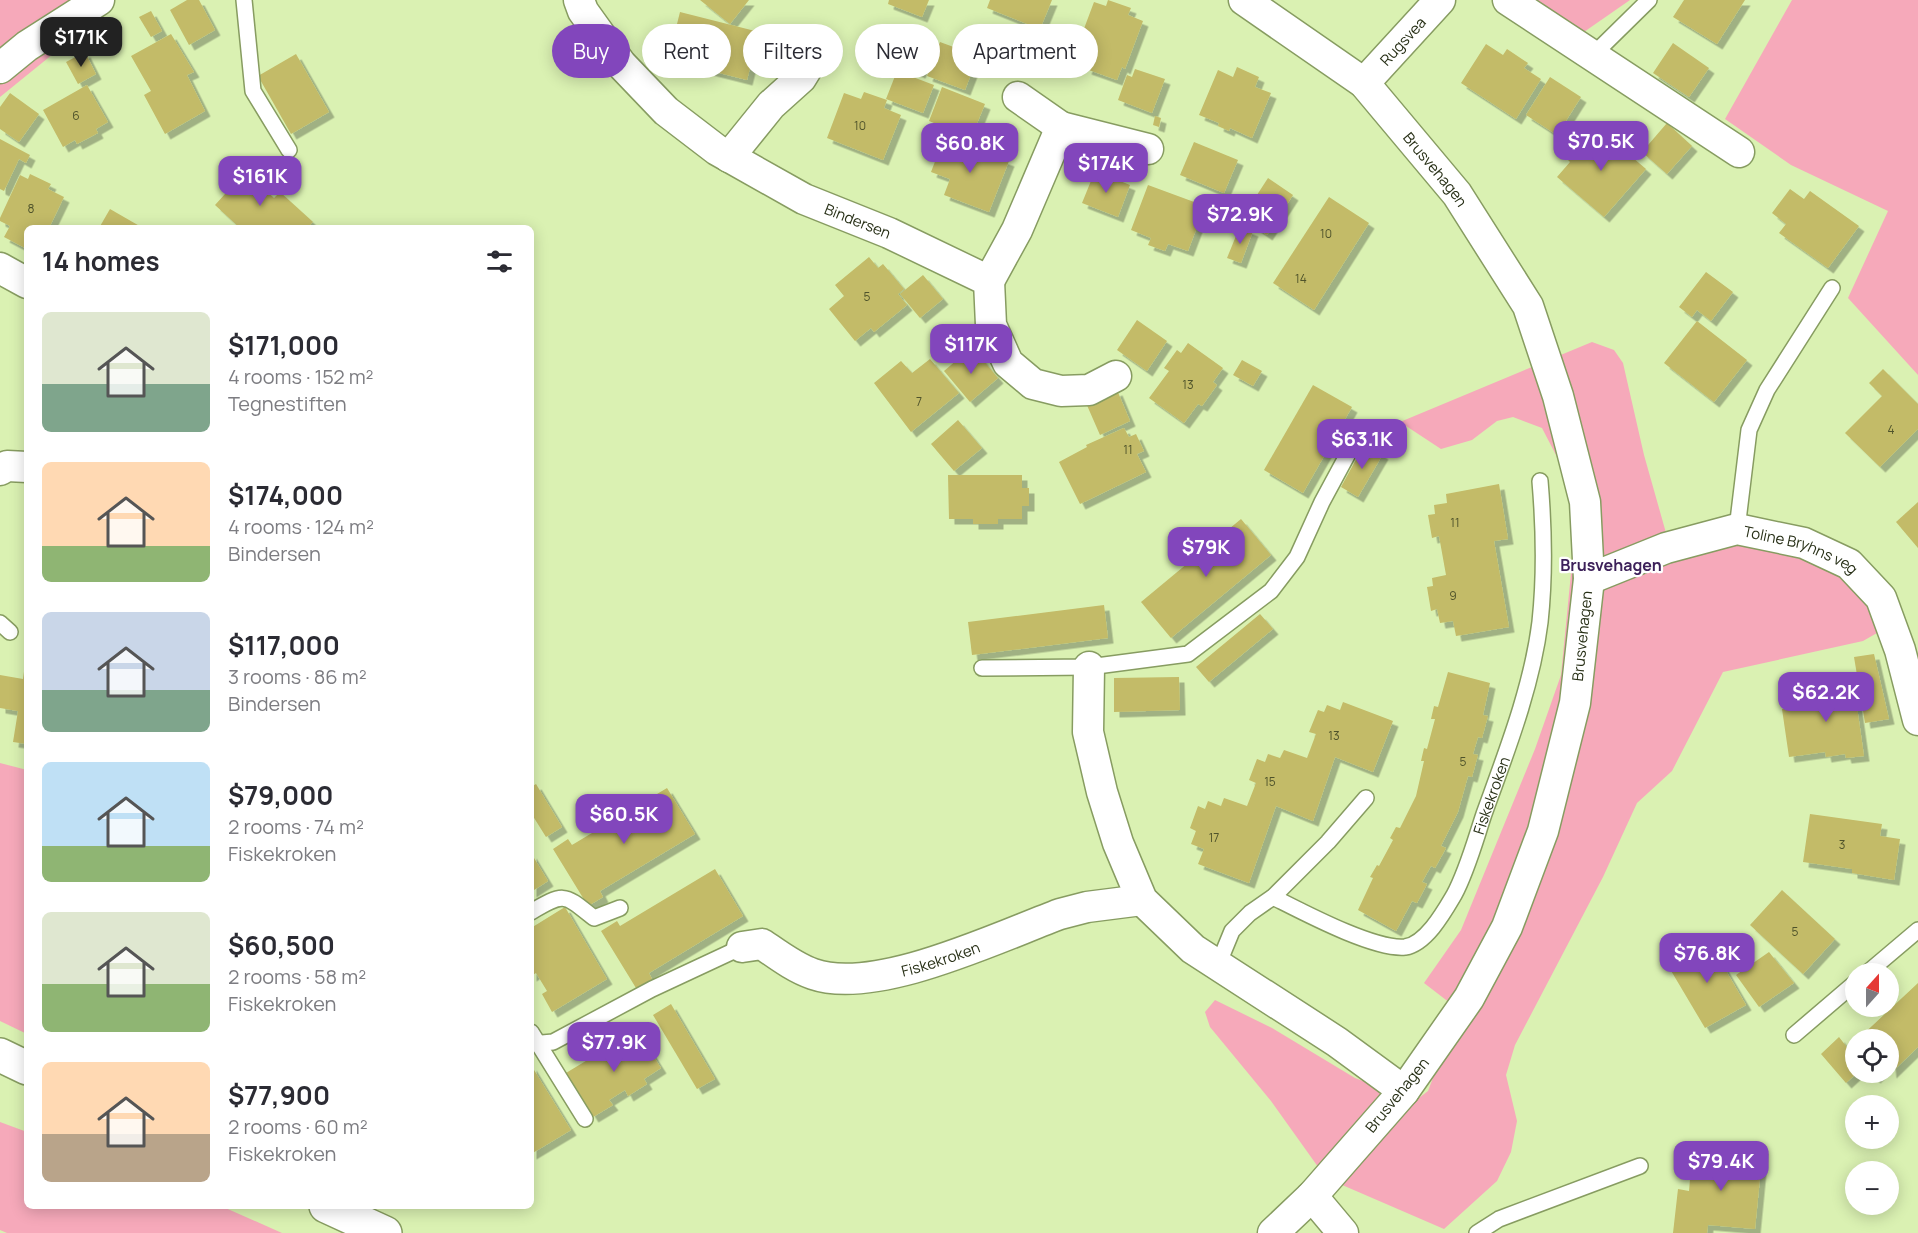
<!DOCTYPE html>
<meta charset="utf-8">
<style>
:root{--surface:#fff;--page:#f2f2f3;--text:#2b2b33;--muted:#7c7c81;--accent:#8246bc}
body{margin:0;font-family:Manrope,sans-serif;background:var(--page);color:var(--text);height:100vh;display:flex;flex-direction:column;font-size:22px;white-space:nowrap}
*{box-sizing:border-box;margin:0}
p{font-size:20px;color:var(--muted)}
.icon{flex:none;width:33px;height:33px;fill:none;stroke:currentColor;stroke-width:2;stroke-linecap:round;stroke-linejoin:round}
.map{position:relative;flex:1;overflow:hidden}
.panel{position:absolute;left:24px;top:225px;width:510px;height:984px;display:flex;flex-direction:column;background:var(--surface);border-radius:9px;box-shadow:0 3px 15px #0003}
.panel>*{flex:none}
.hud{position:absolute;left:552px;top:24px;width:570px;height:54px;display:flex;gap:12px}
.needle{width:39px;rotate:21deg}
.controls{position:absolute;left:1845px;top:963px;display:grid;gap:12px}
.controls a{display:grid;place-items:center;width:54px;height:54px;border-radius:50%;background:var(--surface);box-shadow:0 3px 15px #0003;font-size:30px}
.price{position:absolute;translate:-50% -51px;padding:0 14px;border-radius:12px;background:var(--accent);color:#fff;font-size:20px;line-height:39px;filter:drop-shadow(0 2px 3px #0008)}
.price::after{content:'';position:absolute;left:50%;top:36px;width:18px;height:14px;margin-left:-9px;background:inherit;clip-path:polygon(0 0,100% 0,50% 100%)}
.price.active{background:#222;color:#fff}
ul{padding:0;list-style:none}
li{display:flex;align-items:center;gap:18px;height:150px;padding:0 18px}
li span{display:grid;place-items:center;flex:none;width:168px;height:120px;border-radius:9px;color:#555}
li>.icon{margin-inline-start:auto}
span .icon{width:72px;height:72px;fill:#fffc;stroke-width:1}
li b{font-size:26px}
h2{display:flex;justify-content:space-between;align-items:center;height:72px;padding:0 18px;font-size:26px}
.tag{padding:0 21px;border-radius:27px;background:var(--surface);box-shadow:0 3px 15px #0003;font-size:21px;line-height:54px}
.tag.active{background:var(--accent);color:#fff}
.map>svg:first-child{display:block}
</style>
<div class="map">
<svg width="1918" height="1233" viewBox="0 0 1918 1233">
<defs>
<filter id="shadow"><feDropShadow dx="5.5" dy="5.5" stdDeviation="0" flood-color="#0004"/></filter>
</defs>
<rect width="100%" height="100%" fill="#daf1b2"/>
<!-- green -->
<g fill="#f6a9ba">
<polygon points="0,0 97,0 106,11 0,97"/>
<polygon points="1497,0 1630,0 1571,41"/>
<polygon points="1792,0 1918,0 1918,375 1848,298 1888,211 1791,165 1725,119"/>
<polygon points="1592,342 1614,350 1623,363 1644,455 1670,547 1811,539 1883,618 1877,633 1863,641 1723,672 1672,771 1637,803 1603,877 1515,1045 1506,1075 1517,1121 1511,1152 1497,1181 1444,1229 1326,1178 1271,1101 1210,1027 1205,1012 1215,1000 1272,1028 1355,1078 1415,1101 1428,1091 1456,1017 1450,1003 1424,983 1461,930 1535,749 1561,675 1572,563 1571,484 1542,428 1513,417 1497,421 1472,440 1441,449 1400,422"/>
<polygon points="0,763 27,770 27,1034 0,1021"/>
<polygon points="0,1122 27,1132 27,1206 221,1206 282,1233 7,1233 0,1230"/>
</g>
<!-- building -->
<g fill="#c3bb67" filter="url(#shadow)">
<polygon points="187,0 199,0 215,30 189,45 170,10"/>
<polygon points="700,0 749,0 730,24"/>
<polygon points="889,0 929,0 922,17 888,4"/>
<polygon points="990,0 1052,0 1040,29 987,8"/>
<polygon points="1108,0 1131,8 1128,15 1143,21 1125,69 1122,67 1117,80 1086,69 1091,56 1076,50 1094,2 1106,6"/>
<polygon points="1684,0 1745,0 1717,44 1673,17"/>
<polygon points="151,11 162,31 151,37 139,17"/>
<polygon points="680,12 759,32 747,80 668,60"/>
<polygon points="899,25 933,38 920,73 886,60"/>
<polygon points="171,34 194,72 187,75 205,111 165,134 144,95 151,91 131,56"/>
<polygon points="940,42 978,56 965,90 927,76"/>
<polygon points="1673,43 1709,68 1689,97 1653,73"/>
<polygon points="1486,44 1503,55 1507,49 1528,63 1524,68 1541,79 1516,119 1461,83"/>
<polygon points="85,52 96,74 78,84 66,62"/>
<polygon points="296,54 329,112 291,134 258,76"/>
<polygon points="1237,67 1259,77 1255,87 1271,93 1252,138 1230,128 1229,131 1218,126 1219,123 1199,115 1218,70 1233,77"/>
<polygon points="1135,69 1165,79 1152,113 1118,100 1127,75 1132,77"/>
<polygon points="897,71 934,85 923,113 886,99"/>
<polygon points="1550,77 1581,97 1557,135 1526,115"/>
<polygon points="87,85 108,122 96,129 98,133 77,144 75,140 63,147 43,110"/>
<polygon points="942,87 985,104 971,138 929,121"/>
<polygon points="864,92 887,100 884,108 901,115 883,160 827,138 844,93 861,99"/>
<polygon points="10,93 39,114 19,142 0,129 0,107"/>
<polygon points="1155,116 1161,118 1159,127 1153,125"/>
<polygon points="1667,123 1692,146 1667,174 1642,152"/>
<polygon points="1599,129 1646,169 1604,217 1557,177 1570,162 1566,158 1582,139 1587,143"/>
<polygon points="944,138 1009,161 989,212 944,195 950,179 931,172"/>
<polygon points="0,139 30,155 26,163 19,159 4,191 0,189"/>
<polygon points="1194,142 1238,160 1224,193 1180,175"/>
<polygon points="1095,171 1130,185 1118,217 1082,203"/>
<polygon points="245,172 274,198 280,192 313,222 307,228 240,228 215,205"/>
<polygon points="30,174 51,184 48,189 64,197 49,228 27,228 25,248 4,237 10,226 0,221 0,218 20,175 28,179"/>
<polygon points="1268,178 1293,195 1267,235 1242,218"/>
<polygon points="1148,185 1205,206 1188,251 1168,244 1165,251 1148,245 1151,238 1131,230"/>
<polygon points="1790,189 1804,199 1810,191 1859,226 1828,268 1779,233 1786,224 1772,213"/>
<polygon points="1329,197 1369,223 1314,310 1273,283"/>
<polygon points="110,209 143,228 99,228"/>
<polygon points="1240,226 1253,231 1241,263 1227,258"/>
<polygon points="869,257 878,268 883,264 904,289 898,294 907,305 874,332 871,328 855,341 829,309 844,296 835,285"/>
<polygon points="1706,272 1733,292 1711,321 1697,310 1692,317 1679,307"/>
<polygon points="923,275 943,299 920,318 900,294"/>
<polygon points="1137,320 1167,341 1147,371 1117,350"/>
<polygon points="1697,321 1747,360 1714,402 1664,363"/>
<polygon points="1188,343 1223,368 1213,382 1217,385 1202,406 1198,404 1184,423 1149,398 1169,371 1164,368 1177,350 1181,353"/>
<polygon points="972,347 998,378 970,402 944,371"/>
<polygon points="930,359 959,393 911,432 874,383 901,361 912,373"/>
<polygon points="1242,360 1262,371 1253,386 1233,375"/>
<polygon points="1883,369 1918,404 1918,429 1880,467 1845,433 1882,396 1869,383"/>
<polygon points="1313,385 1352,407 1303,493 1264,470"/>
<polygon points="1117,390 1130,421 1100,435 1086,403"/>
<polygon points="958,420 982,448 954,471 931,444"/>
<polygon points="1124,428 1129,437 1136,434 1144,451 1137,454 1146,472 1080,504 1059,462 1087,447 1086,445"/>
<polygon points="1365,443 1383,454 1358,497 1341,487"/>
<polygon points="948,475 1022,475 1022,488 1029,488 1029,506 1022,506 1022,519 998,519 998,524 973,524 973,519 949,519"/>
<polygon points="1499,484 1508,539 1494,541 1509,627 1456,636 1453,621 1440,623 1437,609 1431,611 1427,587 1433,586 1432,578 1446,575 1439,536 1432,538 1428,515 1435,514 1434,505 1447,503 1446,494"/>
<polygon points="1918,502 1918,548 1896,522"/>
<polygon points="1241,519 1271,555 1171,638 1141,602"/>
<polygon points="1104,605 1108,638 972,655 968,622"/>
<polygon points="1260,614 1273,629 1209,682 1196,667"/>
<polygon points="1874,654 1889,719 1865,723 1854,657"/>
<polygon points="25,664 27,664 27,744 13,742 18,711 0,708 0,675 23,679"/>
<polygon points="1448,672 1490,683 1483,715 1488,716 1482,738 1478,737 1473,754 1478,755 1472,777 1468,776 1458,812 1441,846 1446,848 1435,868 1431,866 1422,882 1427,884 1417,903 1412,901 1396,931 1358,910 1373,878 1370,877 1377,865 1379,866 1393,840 1390,838 1396,827 1400,828 1416,796 1424,761 1421,761 1424,748 1427,749 1435,719 1431,719 1434,706 1438,707"/>
<polygon points="1179,677 1180,710 1114,712 1114,678"/>
<polygon points="1853,679 1864,756 1846,758 1845,754 1826,757 1825,752 1789,757 1782,709 1813,704 1810,685"/>
<polygon points="1343,702 1393,721 1373,772 1335,757 1313,821 1276,806 1249,883 1198,864 1204,849 1191,844 1196,831 1190,828 1198,806 1205,809 1208,801 1221,806 1224,798 1247,806 1256,783 1249,780 1257,759 1265,762 1268,754 1280,758 1284,750 1307,758 1316,734 1309,732 1318,710 1324,712 1327,705 1340,710"/>
<polygon points="536,784 562,827 546,837 531,813 531,787"/>
<polygon points="667,788 695,834 600,891 603,897 588,906 553,849 568,839 572,845"/>
<polygon points="1810,814 1882,824 1880,836 1900,839 1894,880 1852,873 1852,869 1803,862"/>
<polygon points="531,853 548,881 531,892"/>
<polygon points="715,869 743,916 649,973 652,979 636,988 601,931 617,921 620,926"/>
<polygon points="1782,890 1835,939 1803,974 1750,925"/>
<polygon points="565,907 607,979 552,1012 542,994 547,991 536,973 531,976 531,928"/>
<polygon points="1708,940 1746,1005 1705,1028 1667,964"/>
<polygon points="1769,952 1794,983 1759,1007 1736,975"/>
<polygon points="1918,983 1918,1047 1891,1073 1888,1040 1857,1040"/>
<polygon points="671,1004 715,1079 697,1089 653,1015"/>
<polygon points="637,1030 661,1068 644,1079 647,1084 628,1096 625,1090 609,1100 613,1105 593,1117 566,1073"/>
<polygon points="1839,1037 1856,1059 1856,1072 1858,1072 1846,1083 1821,1054"/>
<polygon points="1856,1041 1856,1057 1847,1048"/>
<polygon points="531,1065 571,1130 531,1154"/>
<polygon points="1870,1072 1881,1072 1875,1078"/>
<polygon points="1723,1144 1763,1148 1755,1229 1708,1225 1707,1233 1673,1233 1678,1189 1689,1191 1692,1157 1721,1159"/>
</g>
<g fill="none" stroke-linecap="round" stroke-linejoin="round">
<!-- lane casing -->
<g stroke="#879c61" stroke-width="18">
<g id="lane">
<polyline points="244,0 253,91 289,150"/>
<polyline points="1591,57 1649,0"/>
<polyline points="1737,529 1749,430 1767,390 1832,288"/>
<polyline points="0,623 10,632"/>
<polyline points="982,668 1089,667 1188,654 1271,591 1297,557 1322,502 1357,437"/>
<path id="s1" d="M1273,897C1303,912 1374,950 1405,947C1426,944 1444,912 1454,895C1467,871 1475,841 1484,814C1506,753 1532,687 1540,622C1545,576 1544,528 1540,481"/>
<path d="M531,912C565,892 564,894 594,918L620,908"/>
<polyline points="1218,965 1232,931 1250,913 1273,897 1328,842 1366,798"/>
<polyline points="1866,974 1918,930"/>
<polyline points="531,1032 585,1119"/>
<polyline points="1794,1035 1856,982"/>
<polyline points="531,1044 553,1042 652,989 742,947"/>
<polyline points="1477,1233 1499,1219 1640,1166"/>
</g>
</g>
<!-- street casing -->
<g stroke="#879c61" stroke-width="33">
<g id="street">
<path id="s2" d="M579,0L583,11L621,64L666,111L717,150L804,199L889,233L989,281L991,325L1008,363L1033,384L1061,391L1089,390L1116,376"/>
<path id="s3" d="M1244,0L1364,83L1457,194L1528,306L1558,396L1585,502L1589,579L1575,703L1543,831L1507,927L1469,998L1404,1091L1312,1196L1273,1233"/>
<polyline points="1508,0 1739,152"/>
<polyline points="0,68 27,46 99,0"/>
<path id="s4" d="M1364,83L1440,0"/>
<polyline points="1018,97 1061,127"/>
<polyline points="729,157 771,105 801,78 819,49"/>
<polyline points="0,268 27,283"/>
<polyline points="989,281 1017,230 1061,127 1148,149"/>
<polyline points="0,470 7,466 27,467"/>
<path id="s5" d="M1589,579L1666,548L1737,529L1804,543L1849,564L1881,598L1900,650L1918,720"/>
<polyline points="1089,667 1088,732 1102,792 1118,843 1142,900 1193,949 1337,1042 1404,1091"/>
<path id="s6" d="M742,947L762,944C778,955 795,968 813,974C876,996 998,937 1060,914L1087,907L1142,900"/>
<polyline points="1312,1196 1343,1233"/>
</g>
</g>
<!-- secondary casing -->
<g stroke="#879c61" stroke-width="36">
<g id="secondary">
<polyline points="0,1055 27,1068"/>
<polyline points="326,1206 385,1233"/>
</g>
</g>
<!-- lane -->
<use href="#lane" stroke="#fff" stroke-width="15"/>
<!-- street -->
<use href="#street" stroke="#fff" stroke-width="30"/>
<!-- secondary -->
<use href="#secondary" stroke="#fff" stroke-width="33"/>
</g>
<g text-anchor="middle" dominant-baseline="central" stroke-width="4.5" stroke-linejoin="round" paint-order="stroke">
<!-- number labels -->
<g font-size="12" fill="#4f532b">
<text x="76" y="115">6</text>
<text x="860" y="125">10</text>
<text x="31" y="208">8</text>
<text x="1326" y="233">10</text>
<text x="1301" y="278">14</text>
<text x="867" y="296">5</text>
<text x="1188" y="384">13</text>
<text x="919" y="401">7</text>
<text x="1891" y="429">4</text>
<text x="1128" y="449">11</text>
<text x="1455" y="522">11</text>
<text x="1453" y="595">9</text>
<text x="1334" y="735">13</text>
<text x="1463" y="761">5</text>
<text x="1270" y="781">15</text>
<text x="1214" y="837">17</text>
<text x="1842" y="844">3</text>
<text x="1795" y="931">5</text>
</g>
<!-- street labels -->
<g font-size="15" fill="#283017" stroke="#fff">
<text stroke="none"><textPath href="#s4" startOffset="57">Rugsvea</textPath></text>
<text stroke="none"><textPath href="#s3" startOffset="258">Brusvehagen</textPath></text>
<text stroke="none"><textPath href="#s2" startOffset="364">Bindersen</textPath></text>
<text stroke="none"><textPath href="#s5" startOffset="224">Toline Bryhns veg</textPath></text>
<text transform="translate(1582 636) rotate(-84)">Brusvehagen</text>
<text stroke="none"><textPath href="#s1" startOffset="322">Fiskekroken</textPath></text>
<text stroke="none"><textPath href="#s6" startOffset="210">Fiskekroken</textPath></text>
<text transform="translate(1397 1095) rotate(-51)">Brusvehagen</text>
</g>
<!-- neighbourhood labels -->
<g font-size="16" font-weight="bold" fill="#3d215a" stroke="#fff">
<text x="1611" y="565">Brusvehagen</text>
</g>
</g>
</svg>
<div class="controls">
<a><svg class="needle" viewBox="-14 -14 28 28"><path d="M0-13l5 13h-10z" fill="#e53935"/><path d="M0 13l5-13h-10z" fill="#7c7c81"/></svg></a>
<a><svg class="icon" aria-label="locate" viewBox="0 0 24 24"><circle cx="12" cy="12" r="6"/><path d="M12 2v4M12 18v4M2 12h4M18 12h4"/></svg></a>
<a>+</a>
<a>−</a>
</div>
<b class="price active" style="left:81px;top:68px">$171K</b>
<b class="price" style="left:1601px;top:172px">$70.5K</b>
<b class="price" style="left:970px;top:174px">$60.8K</b>
<b class="price" style="left:1106px;top:194px">$174K</b>
<b class="price" style="left:260px;top:207px">$161K</b>
<b class="price" style="left:1240px;top:245px">$72.9K</b>
<b class="price" style="left:971px;top:375px">$117K</b>
<b class="price" style="left:1362px;top:470px">$63.1K</b>
<b class="price" style="left:1206px;top:578px">$79K</b>
<b class="price" style="left:1826px;top:723px">$62.2K</b>
<b class="price" style="left:624px;top:845px">$60.5K</b>
<b class="price" style="left:1707px;top:984px">$76.8K</b>
<b class="price" style="left:614px;top:1073px">$77.9K</b>
<b class="price" style="left:1721px;top:1192px">$79.4K</b>
<div class="hud">
<a class="tag active">Buy</a>
<a class="tag">Rent</a>
<a class="tag">Filters</a>
<a class="tag">New</a>
<a class="tag">Apartment</a>
</div>
<section class="panel">
<h2>14 homes<svg class="icon" aria-label="filters" viewBox="0 0 24 24"><path d="M4 7h16M4 17h16"/><circle cx="9" cy="7" r="2"/><circle cx="15" cy="17" r="2"/></svg></h2>
<ul>
<li><span style="background:linear-gradient(#dfe7d0 60%,#7fa58c 0)"><svg class="icon" aria-label="home" viewBox="0 0 24 24"><path d="M3 11l9-7 9 7M6 9v11h12V9"/></svg></span><div><b>$171,000</b><p>4 rooms · 152 m²</p><p>Tegnestiften</p></div></li>
<li><span style="background:linear-gradient(#ffd9b3 70%,#8fb573 0)"><svg class="icon" aria-label="home" viewBox="0 0 24 24"><path d="M3 11l9-7 9 7M6 9v11h12V9"/></svg></span><div><b>$174,000</b><p>4 rooms · 124 m²</p><p>Bindersen</p></div></li>
<li><span style="background:linear-gradient(#c9d6e8 65%,#7fa58c 0)"><svg class="icon" aria-label="home" viewBox="0 0 24 24"><path d="M3 11l9-7 9 7M6 9v11h12V9"/></svg></span><div><b>$117,000</b><p>3 rooms · 86 m²</p><p>Bindersen</p></div></li>
<li><span style="background:linear-gradient(#bfe0f5 70%,#8fb573 0)"><svg class="icon" aria-label="home" viewBox="0 0 24 24"><path d="M3 11l9-7 9 7M6 9v11h12V9"/></svg></span><div><b>$79,000</b><p>2 rooms · 74 m²</p><p>Fiskekroken</p></div></li>
<li><span style="background:linear-gradient(#dfe7d0 60%,#8fb573 0)"><svg class="icon" aria-label="home" viewBox="0 0 24 24"><path d="M3 11l9-7 9 7M6 9v11h12V9"/></svg></span><div><b>$60,500</b><p>2 rooms · 58 m²</p><p>Fiskekroken</p></div></li>
<li><span style="background:linear-gradient(#ffd9b3 60%,#b9a48a 0)"><svg class="icon" aria-label="home" viewBox="0 0 24 24"><path d="M3 11l9-7 9 7M6 9v11h12V9"/></svg></span><div><b>$77,900</b><p>2 rooms · 60 m²</p><p>Fiskekroken</p></div></li>
</ul>
</section>
</div>
